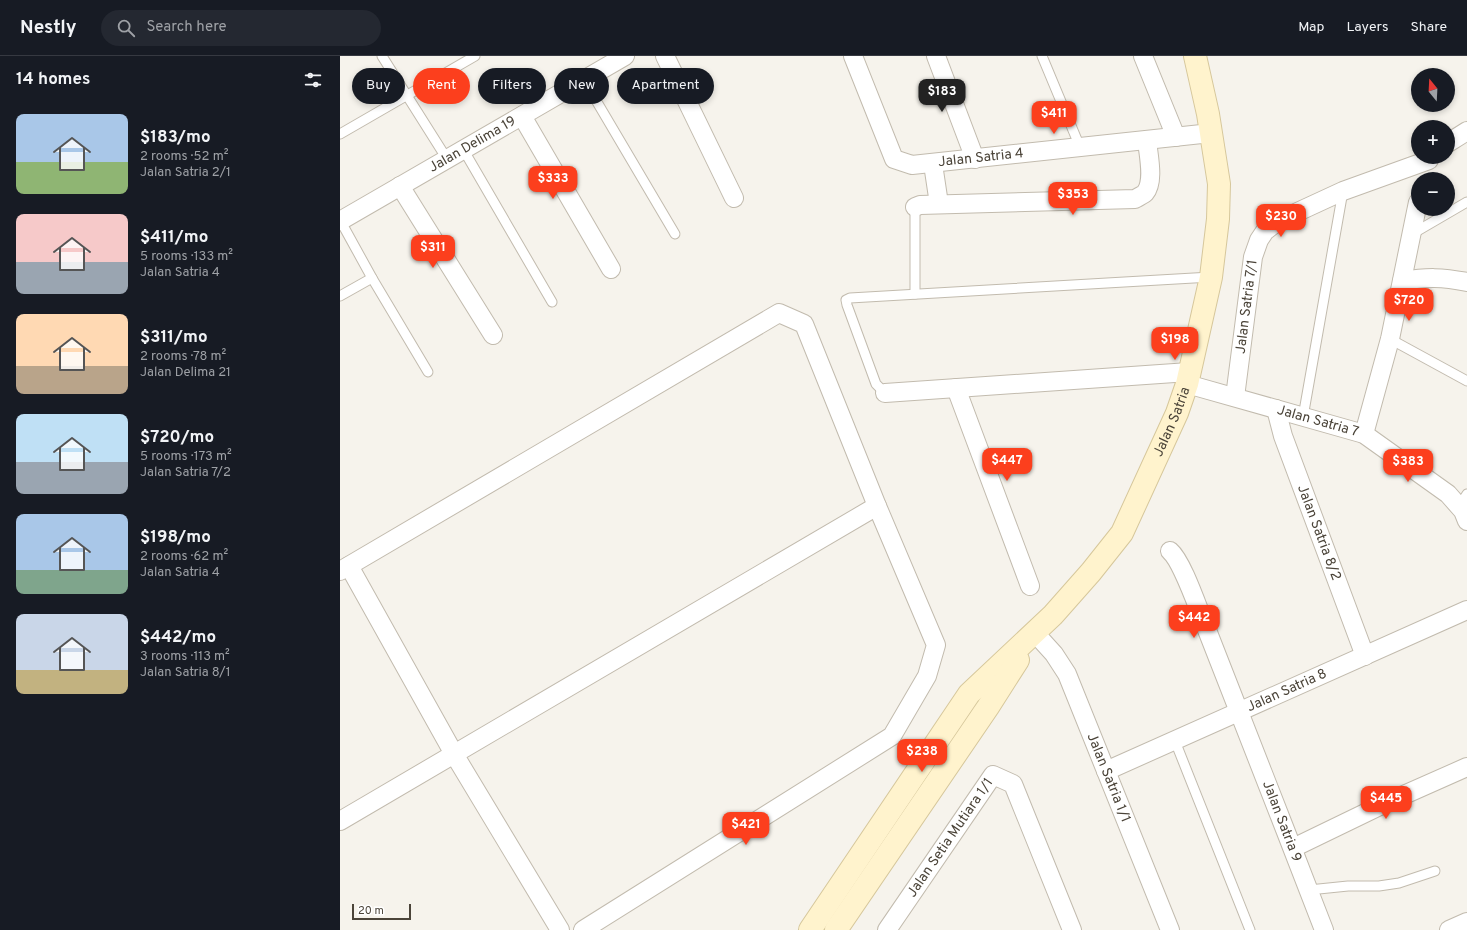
<!DOCTYPE html>
<meta charset="utf-8">
<style>
:root{--surface:#171b24;--page:#242831;--text:#f1f3f6;--muted:#9ea1a6;--line:#363941;--accent:#fc3f1d}
body{margin:0;font-family:Overpass,sans-serif;background:var(--page);color:var(--text);height:100vh;display:flex;flex-direction:column;font-size:15px;white-space:nowrap}
*{box-sizing:border-box;margin:0}
p{font-size:13px;color:var(--muted)}
.icon{flex:none;width:22px;height:22px;fill:none;stroke:currentColor;stroke-width:2;stroke-linecap:round;stroke-linejoin:round}
.map{position:relative;flex:1;overflow:hidden}
.side{display:flex;flex-direction:column;background:var(--surface);width:340px}
.side>*{flex:none}
.top-card{position:absolute;left:12px;top:12px;width:380px;height:36px;display:flex;gap:8px}
.needle{width:26px;rotate:342deg}
.tools{position:absolute;left:1071px;top:12px;display:grid;gap:8px}
.tools a{display:grid;place-items:center;width:44px;height:44px;border-radius:50%;background:var(--surface);box-shadow:0 2px 6px #0003;font-size:20px}
.scale{position:absolute;left:12px;bottom:10px;width:59px;box-sizing:border-box;padding-left:4px;border:2px solid #4b4439;border-top:0;font-size:11px;line-height:14px;white-space:nowrap;color:#4b4439;-webkit-text-stroke:3px #fff;paint-order:stroke}
.price{position:absolute;translate:-50% -34px;padding:0 9px;border-radius:8px;background:var(--accent);color:#fff;font-size:13px;line-height:26px;filter:drop-shadow(0 1px 2px #0008)}
.price::after{content:'';position:absolute;left:50%;top:24px;width:12px;height:9px;margin-left:-6px;background:inherit;clip-path:polygon(0 0,100% 0,50% 100%)}
.price.active{background:#222;color:#fff}
ul{padding:0;list-style:none}
li{display:flex;align-items:center;gap:12px;height:100px;padding:0 16px}
li span{display:grid;place-items:center;flex:none;width:112px;height:80px;border-radius:8px;color:#555}
li>.icon{margin-inline-start:auto}
span .icon{width:48px;height:48px;fill:#fffc;stroke-width:1}
li b{font-size:17px}
h2{display:flex;justify-content:space-between;align-items:center;height:48px;padding:0 16px;font-size:17px}
.tag{padding:0 14px;border-radius:18px;background:var(--surface);box-shadow:0 2px 6px #0003;font-size:14px;line-height:36px}
.tag.active{background:var(--accent);color:#fff}
header{display:flex;align-items:center;gap:24px;box-sizing:border-box;height:56px;padding:0 20px;background:var(--surface);border-bottom:1px solid var(--line)}
header strong{font-size:19px}
nav{display:flex;gap:22px;margin-inline-start:auto;font-size:14px}
.search{width:280px;height:36px;background:var(--page);display:flex;align-items:center;gap:10px;box-sizing:border-box;padding:0 14px;border-radius:22px;color:var(--muted);font-size:15px}
main{display:flex;flex:1;min-height:0}
.map>svg:first-child{display:block}
</style>
<header>
<strong>Nestly</strong>
<div class="search"><svg class="icon" aria-label="search" viewBox="0 0 24 24"><circle cx="10" cy="10" r="6"/><path d="M15 15l6 6"/></svg>Search here</div>
<nav><a>Map</a><a>Layers</a><a>Share</a></nav>
</header>
<main>
<section class="side">
<h2>14 homes<svg class="icon" aria-label="filters" viewBox="0 0 24 24"><path d="M4 7h16M4 17h16"/><circle cx="9" cy="7" r="2"/><circle cx="15" cy="17" r="2"/></svg></h2>
<ul>
<li><span style="background:linear-gradient(#a9c7e8 60%,#8fb573 0)"><svg class="icon" aria-label="home" viewBox="0 0 24 24"><path d="M3 11l9-7 9 7M6 9v11h12V9"/></svg></span><div><b>$183/mo</b><p>2 rooms · 52 m²</p><p>Jalan Satria 2/1</p></div></li>
<li><span style="background:linear-gradient(#f6c9c9 60%,#9aa5b1 0)"><svg class="icon" aria-label="home" viewBox="0 0 24 24"><path d="M3 11l9-7 9 7M6 9v11h12V9"/></svg></span><div><b>$411/mo</b><p>5 rooms · 133 m²</p><p>Jalan Satria 4</p></div></li>
<li><span style="background:linear-gradient(#ffd9b3 65%,#b9a48a 0)"><svg class="icon" aria-label="home" viewBox="0 0 24 24"><path d="M3 11l9-7 9 7M6 9v11h12V9"/></svg></span><div><b>$311/mo</b><p>2 rooms · 78 m²</p><p>Jalan Delima 21</p></div></li>
<li><span style="background:linear-gradient(#bfe0f5 60%,#9aa5b1 0)"><svg class="icon" aria-label="home" viewBox="0 0 24 24"><path d="M3 11l9-7 9 7M6 9v11h12V9"/></svg></span><div><b>$720/mo</b><p>5 rooms · 173 m²</p><p>Jalan Satria 7/2</p></div></li>
<li><span style="background:linear-gradient(#a9c7e8 70%,#7fa58c 0)"><svg class="icon" aria-label="home" viewBox="0 0 24 24"><path d="M3 11l9-7 9 7M6 9v11h12V9"/></svg></span><div><b>$198/mo</b><p>2 rooms · 62 m²</p><p>Jalan Satria 4</p></div></li>
<li><span style="background:linear-gradient(#c9d6e8 70%,#c2b280 0)"><svg class="icon" aria-label="home" viewBox="0 0 24 24"><path d="M3 11l9-7 9 7M6 9v11h12V9"/></svg></span><div><b>$442/mo</b><p>3 rooms · 113 m²</p><p>Jalan Satria 8/1</p></div></li>
</ul>
</section>
<div class="map">
<svg width="1127" height="874" viewBox="0 0 1127 874">
<rect width="100%" height="100%" fill="#f6f3ec"/>
<g fill="none" stroke-linecap="round" stroke-linejoin="round">
<!-- lane casing -->
<g stroke="#c2bbae" stroke-width="11">
<g id="lane">
<polyline points="42,0 107,103"/>
<polyline points="702,0 740,91"/>
<polyline points="244,24 335,178"/>
<polyline points="0,78 135,0"/>
<polyline points="123,93 212,246"/>
<polyline points="575,151 575,238"/>
<polyline points="1072,178 1127,146"/>
<polyline points="32,222 88,316"/>
<polyline points="0,240 32,222 0,164"/>
<polyline points="1050,283 1127,325"/>
<polyline points="545,337 536,328 507,249 506,244 510,242 871,221"/>
<polyline points="963,361 1003,135"/>
<polyline points="1119,450 1127,438"/>
<polyline points="835,685 910,874"/>
<polyline points="969,834 1008,830 1039,830 1059,827 1095,815"/>
</g>
</g>
<!-- street casing -->
<g stroke="#c2bbae" stroke-width="20">
<g id="street">
<polyline points="325,0 394,142"/>
<path id="s1" d="M513,0L554,103L572,109L871,77"/>
<polyline points="596,0 635,103"/>
<polyline points="803,0 836,81"/>
<polyline points="182,60 271,213"/>
<polyline points="1108,87 1127,75"/>
<polyline points="593,108 599,148"/>
<polyline points="60,130 153,279"/>
<path d="M575,151L580,149L795,143C798,141 803,139 805,137C815,125 808,98 807,84"/>
<path id="s2" d="M0,165L285,0"/>
<path d="M1062,225C1087,221 1102,221 1127,226"/>
<path id="s3" d="M847,328L1024,378L1108,438L1123,455L1127,465"/>
<polyline points="616,332 690,530"/>
<polyline points="545,337 849,316"/>
<path id="s4" d="M895,341L913,201L919,184L925,175L938,165L1003,135L1089,104"/>
<path id="s5" d="M936,353L943,380L1025,600"/>
<polyline points="1024,378 1050,283 1078,146"/>
<path id="s6" d="M830,495C843,506 859,556 867,574C907,674 945,774 984,874"/>
<polyline points="9,510 114,698 220,874"/>
<polyline points="0,515 439,257 464,268 537,450 596,589 587,620 552,680 243,874"/>
<path id="s7" d="M695,577L714,598L727,618L830,874"/>
<path id="s8" d="M766,715L1127,554"/>
<polyline points="0,765 537,450"/>
<polyline points="953,792 1048,746 1127,711"/>
<path id="s9" d="M547,874L653,719L673,728L732,874"/>
<polyline points="1109,874 1127,866"/>
</g>
</g>
<!-- secondary casing -->
<g stroke="#d6c79b" stroke-width="24">
<g id="secondary">
<path id="s10" d="M470,874L629,638L713,559L751,516L782,477L837,357L847,328L871,221L878,163L879,128L868,58L855,0"/>
<polyline points="496,874 648,651 678,604"/>
</g>
</g>
<!-- lane -->
<use href="#lane" stroke="#fff" stroke-width="9"/>
<!-- street -->
<use href="#street" stroke="#fff" stroke-width="18"/>
<!-- secondary -->
<use href="#secondary" stroke="#fff3cd" stroke-width="22"/>
</g>
<g text-anchor="middle" dominant-baseline="central" stroke-width="3" stroke-linejoin="round" paint-order="stroke">
<!-- street labels -->
<g font-size="14" fill="#4b4439" stroke="#fff">
<text stroke="none"><textPath href="#s2" startOffset="153">Jalan Delima 19</textPath></text>
<text stroke="none"><textPath href="#s1" startOffset="199">Jalan Satria 4</textPath></text>
<text stroke="none"><textPath href="#s4" startOffset="91">Jalan Satria 7/1</textPath></text>
<text stroke="none"><textPath href="#s3" startOffset="136">Jalan Satria 7</textPath></text>
<text stroke="none"><textPath href="#s10" startOffset="629">Jalan Satria</textPath></text>
<text stroke="none"><textPath href="#s5" startOffset="131">Jalan Satria 8/2</textPath></text>
<text stroke="none"><textPath href="#s8" startOffset="198">Jalan Satria 8</textPath></text>
<text stroke="none"><textPath href="#s7" startOffset="164">Jalan Satria 1/1</textPath></text>
<text stroke="none"><textPath href="#s6" startOffset="293">Jalan Satria 9</textPath></text>
<text stroke="none"><textPath href="#s9" startOffset="112">Jalan Setia Mutiara 1/1</textPath></text>
</g>
</g>
</svg>
<div class="tools">
<a><svg class="needle" viewBox="-14 -14 28 28"><path d="M0-13l5 13h-10z" fill="#e53935"/><path d="M0 13l5-13h-10z" fill="#9ea1a6"/></svg></a>
<a>+</a>
<a>−</a>
</div>
<div class="scale">20 m</div>
<b class="price active" style="left:602px;top:57px">$183</b>
<b class="price" style="left:714px;top:79px">$411</b>
<b class="price" style="left:213px;top:144px">$333</b>
<b class="price" style="left:733px;top:160px">$353</b>
<b class="price" style="left:941px;top:182px">$230</b>
<b class="price" style="left:93px;top:213px">$311</b>
<b class="price" style="left:1069px;top:266px">$720</b>
<b class="price" style="left:835px;top:305px">$198</b>
<b class="price" style="left:667px;top:426px">$447</b>
<b class="price" style="left:1068px;top:427px">$383</b>
<b class="price" style="left:854px;top:583px">$442</b>
<b class="price" style="left:582px;top:717px">$238</b>
<b class="price" style="left:1046px;top:764px">$445</b>
<b class="price" style="left:406px;top:790px">$421</b>
<div class="top-card">
<a class="tag">Buy</a>
<a class="tag active">Rent</a>
<a class="tag">Filters</a>
<a class="tag">New</a>
<a class="tag">Apartment</a>
</div>
</div>
</main>
